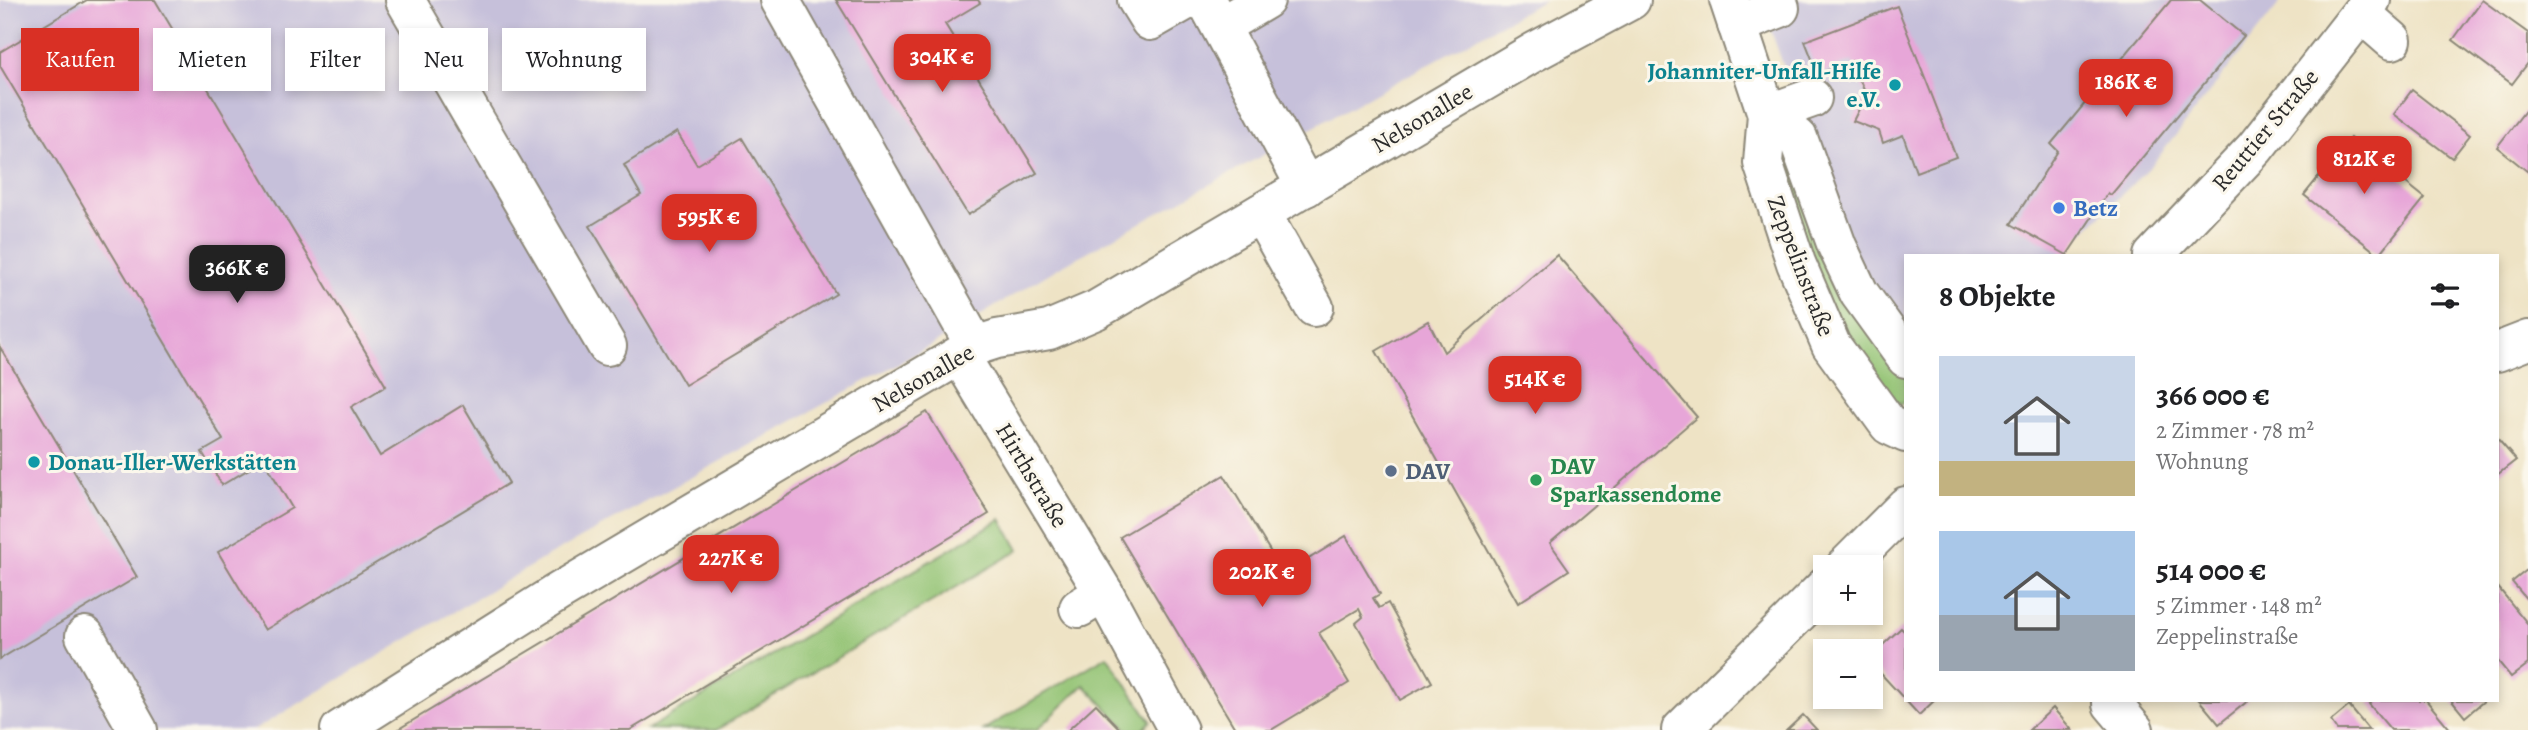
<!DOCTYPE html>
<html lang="de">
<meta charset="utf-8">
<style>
:root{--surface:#fff;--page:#f2f2f2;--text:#202124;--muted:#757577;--accent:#d93025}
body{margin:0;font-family:Alegreya,serif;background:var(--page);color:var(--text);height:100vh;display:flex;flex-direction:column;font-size:26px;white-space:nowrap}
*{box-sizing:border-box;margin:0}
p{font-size:23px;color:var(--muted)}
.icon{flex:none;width:38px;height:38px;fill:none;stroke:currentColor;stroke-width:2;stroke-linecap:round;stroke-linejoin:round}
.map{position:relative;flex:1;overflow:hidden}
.drawer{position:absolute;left:1904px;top:254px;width:595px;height:448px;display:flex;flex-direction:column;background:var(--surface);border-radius:0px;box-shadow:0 4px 10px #0003}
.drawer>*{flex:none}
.banner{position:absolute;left:21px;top:28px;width:665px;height:63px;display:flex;gap:14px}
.tools{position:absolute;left:1813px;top:555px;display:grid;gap:14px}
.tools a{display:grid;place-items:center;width:70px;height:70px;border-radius:0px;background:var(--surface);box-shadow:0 4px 10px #0003;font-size:35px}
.price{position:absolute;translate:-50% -60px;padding:0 16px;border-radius:14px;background:var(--accent);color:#fff;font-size:23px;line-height:46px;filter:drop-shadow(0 2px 4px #0008)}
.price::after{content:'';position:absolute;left:50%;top:42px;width:21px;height:16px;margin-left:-10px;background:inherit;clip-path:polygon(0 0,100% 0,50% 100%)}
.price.current{background:#222;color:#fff}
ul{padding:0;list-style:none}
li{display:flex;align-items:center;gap:21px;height:175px;padding:0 35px}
li span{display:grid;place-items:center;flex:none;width:196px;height:140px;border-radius:0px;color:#555}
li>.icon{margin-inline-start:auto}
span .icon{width:84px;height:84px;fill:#fffc;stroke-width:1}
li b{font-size:30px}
h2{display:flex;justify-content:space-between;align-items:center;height:84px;padding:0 35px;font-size:30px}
.chip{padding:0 24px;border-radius:0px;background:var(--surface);box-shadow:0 4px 10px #0003;font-size:24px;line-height:63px}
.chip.current{background:var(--accent);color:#fff}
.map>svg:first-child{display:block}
</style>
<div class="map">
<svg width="2528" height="730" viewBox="0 0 2528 730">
<rect width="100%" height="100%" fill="#fbf7ec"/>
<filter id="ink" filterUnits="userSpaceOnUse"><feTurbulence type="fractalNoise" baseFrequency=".0143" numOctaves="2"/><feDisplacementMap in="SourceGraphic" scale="14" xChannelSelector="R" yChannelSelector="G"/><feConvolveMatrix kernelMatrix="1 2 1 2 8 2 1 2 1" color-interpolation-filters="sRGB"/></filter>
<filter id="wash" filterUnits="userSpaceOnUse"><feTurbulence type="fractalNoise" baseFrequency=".00686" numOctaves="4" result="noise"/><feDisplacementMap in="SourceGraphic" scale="28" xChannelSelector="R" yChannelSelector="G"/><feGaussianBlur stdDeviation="1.57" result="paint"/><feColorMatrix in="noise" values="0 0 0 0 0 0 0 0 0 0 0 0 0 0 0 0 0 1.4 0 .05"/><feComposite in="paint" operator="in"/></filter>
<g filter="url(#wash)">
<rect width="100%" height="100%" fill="#eee3c5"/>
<!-- industrial -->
<g fill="#c6c0da">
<polygon points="0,0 1545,0 1058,268 937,342 546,557 254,730 0,730"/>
<polygon points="1760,0 2282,0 2153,164 2060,255 1906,256 1906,333 1855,266"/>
</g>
<!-- green -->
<g fill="#93c373" stroke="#5f774f" stroke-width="2">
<polygon points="1786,143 1906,371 1906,400 1889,414 1839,341 1772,151"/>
<polygon points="1001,519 1019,550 716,730 648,729"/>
<polygon points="1107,656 1151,721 1143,730 1128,730 1084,685 1037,730 983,730"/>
</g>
<g id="blocks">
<!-- building -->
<g fill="#e7a6d8">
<polygon points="87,0 155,0 386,386 351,407 380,456 463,405 509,483 265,630 218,552 292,508 264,460 222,485 202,452 223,440 0,66 0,52"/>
<polygon points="836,0 978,0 980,3 945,24 1037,173 968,215"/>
<polygon points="2171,0 2200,0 2244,36 2111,195 2108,193 2067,255 2011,224 2058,151 2051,144"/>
<polygon points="2482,0 2528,33 2528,63 2512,84 2453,40"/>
<polygon points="1897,6 1956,157 1916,172 1903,135 1883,143 1879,131 1853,121 1866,95 1852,61 1818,74 1805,41"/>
<polygon points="2412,90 2470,135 2452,158 2394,114"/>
<polygon points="2528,107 2528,172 2497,147"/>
<polygon points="677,132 697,165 742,138 836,294 685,385 590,226 641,195 624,165"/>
<polygon points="2350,138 2425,198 2379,255 2304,195"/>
<polygon points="1557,255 1697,417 1550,543 1569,570 1518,603 1376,351 1428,321 1444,352"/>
<polygon points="0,347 137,577 0,659"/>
<polygon points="927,412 989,514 630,730 397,730"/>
<polygon points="2497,438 2516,460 2497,475"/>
<polygon points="1224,475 1284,574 1346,536 1380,594 1373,598 1379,608 1388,603 1432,682 1400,700 1356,623 1363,617 1359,609 1319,633 1349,683 1271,730 1236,730 1120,537"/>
<polygon points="2528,569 2528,601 2512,582"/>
<polygon points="2497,586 2528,624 2528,664 2511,677 2497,660"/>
<polygon points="1901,628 1906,633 1906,700 1935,700 1919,715 1871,663 1871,656"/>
<polygon points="2199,700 2249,700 2219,724"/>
<polygon points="2373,700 2426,700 2451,730 2391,730 2369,704"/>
<polygon points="2451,700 2485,700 2465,717"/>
<polygon points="1096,704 1121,730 1068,730"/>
<polygon points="2349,706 2369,730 2337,730 2331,721"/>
<polygon points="2053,708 2072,730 2029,730"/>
<polygon points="1803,715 1817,730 1787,730"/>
</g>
</g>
</g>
<g filter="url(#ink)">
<use href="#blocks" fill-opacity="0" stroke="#8c8778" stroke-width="2"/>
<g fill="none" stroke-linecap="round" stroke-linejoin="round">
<!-- minor casing -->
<g stroke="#8c8778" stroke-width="42">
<g id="minor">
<polyline points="405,0 607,346"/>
<polyline points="780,0 975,346"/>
<polyline points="1137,0 1150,21 1187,0"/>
<polyline points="1206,0 1306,187"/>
<polyline points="1729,0 1767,114 1763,163 1796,263 1831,345 1889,425 1906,433"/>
<polyline points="2361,13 2392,40"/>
<polyline points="1737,25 1780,8"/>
<polyline points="1221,26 1265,0"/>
<polyline points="1767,114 1798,138 1837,246 1859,293 1906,358"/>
<polyline points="1767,114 1812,98"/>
<polyline points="1261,213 1314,307"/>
<polyline points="2497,352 2528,340"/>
<polyline points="960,356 1104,593"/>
<polyline points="1079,608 1104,593 1178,730"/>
<polyline points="85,636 138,730"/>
<polyline points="2112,700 2112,704 2134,730"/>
<polyline points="340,730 557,593 975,346 997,339 1049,330 1096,310 1534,52 1631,0"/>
</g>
</g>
<!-- major casing -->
<g stroke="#8c8778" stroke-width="42">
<g id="major">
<polyline points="2153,256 2255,148 2371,0"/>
<polyline points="1845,567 1906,506"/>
<polyline points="1681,730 1825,587"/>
</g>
</g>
<!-- minor -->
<use href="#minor" stroke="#fff" stroke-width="38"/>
<!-- major -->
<use href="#major" stroke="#fff" stroke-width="38"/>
</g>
</g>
<!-- markers -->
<g fill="#0f9aa8" stroke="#fbf7ec" stroke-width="2.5">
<circle cx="1895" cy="85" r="7"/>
<circle cx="34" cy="462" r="7"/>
</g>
<circle fill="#3f7fe0" stroke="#fbf7ec" stroke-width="2.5" cx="2059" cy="208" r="7"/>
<circle fill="#5c6f8a" stroke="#fbf7ec" stroke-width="2.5" cx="1391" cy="471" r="7"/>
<circle fill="#2e9e5b" stroke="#fbf7ec" stroke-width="2.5" cx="1536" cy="480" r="7"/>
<g text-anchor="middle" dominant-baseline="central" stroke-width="6" stroke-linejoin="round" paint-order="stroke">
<!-- culture labels -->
<g font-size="24" font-weight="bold" fill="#0d838f" stroke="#fbf7ec" text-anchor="end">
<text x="1881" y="71">Johanniter-Unfall-Hilfe<tspan x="1881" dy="28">e.V.</tspan></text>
<text x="48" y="462" text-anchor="start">Donau-Iller-Werkstätten</text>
</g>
<!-- street labels -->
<g font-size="24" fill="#2b2b2b" stroke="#fbf7ec">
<text transform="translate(1422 118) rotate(-31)">Nelsonallee</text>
<text transform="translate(2265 130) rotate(-50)">Reuttier Straße</text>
<text transform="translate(1801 266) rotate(69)">Zeppelinstraße</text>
<text transform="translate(923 378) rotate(-30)">Nelsonallee</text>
<text transform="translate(1032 475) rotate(59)">Hirthstraße</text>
</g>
<!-- shop labels -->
<g font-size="24" font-weight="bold" fill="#366cbe" stroke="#fbf7ec" text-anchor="start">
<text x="2073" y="208">Betz</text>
</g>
<!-- leisure labels -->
<g font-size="24" font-weight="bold" fill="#27864d" stroke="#fbf7ec" text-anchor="start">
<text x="1550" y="466">DAV<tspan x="1550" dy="28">Sparkassendome</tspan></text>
</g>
<!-- service labels -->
<g font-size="24" font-weight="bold" fill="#4e5e75" stroke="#fbf7ec" text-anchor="start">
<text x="1405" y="471">DAV</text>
</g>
</g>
</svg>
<div class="tools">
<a>+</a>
<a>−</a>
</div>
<b class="price" style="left:942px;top:94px">304K €</b>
<b class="price" style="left:2126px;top:119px">186K €</b>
<b class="price" style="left:2364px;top:196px">812K €</b>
<b class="price" style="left:709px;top:254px">595K €</b>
<b class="price current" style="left:237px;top:305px">366K €</b>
<b class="price" style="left:1535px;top:416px">514K €</b>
<b class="price" style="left:731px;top:595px">227K €</b>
<b class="price" style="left:1262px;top:609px">202K €</b>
<div class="banner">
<a class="chip current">Kaufen</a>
<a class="chip">Mieten</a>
<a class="chip">Filter</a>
<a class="chip">Neu</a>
<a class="chip">Wohnung</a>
</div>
<section class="drawer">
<h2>8 Objekte<svg class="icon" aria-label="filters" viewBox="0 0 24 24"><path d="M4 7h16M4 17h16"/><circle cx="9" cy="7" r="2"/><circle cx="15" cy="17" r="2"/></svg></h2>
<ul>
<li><span style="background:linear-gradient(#c9d6e8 75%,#c2b280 0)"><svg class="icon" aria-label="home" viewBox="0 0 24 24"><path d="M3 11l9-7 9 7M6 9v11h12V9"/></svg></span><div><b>366 000 €</b><p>2 Zimmer · 78 m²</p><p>Wohnung</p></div></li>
<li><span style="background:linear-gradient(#a9c7e8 60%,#9aa5b1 0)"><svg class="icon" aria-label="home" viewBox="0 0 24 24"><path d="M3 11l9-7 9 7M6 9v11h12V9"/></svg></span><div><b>514 000 €</b><p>5 Zimmer · 148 m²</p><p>Zeppelinstraße</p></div></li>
</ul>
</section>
</div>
